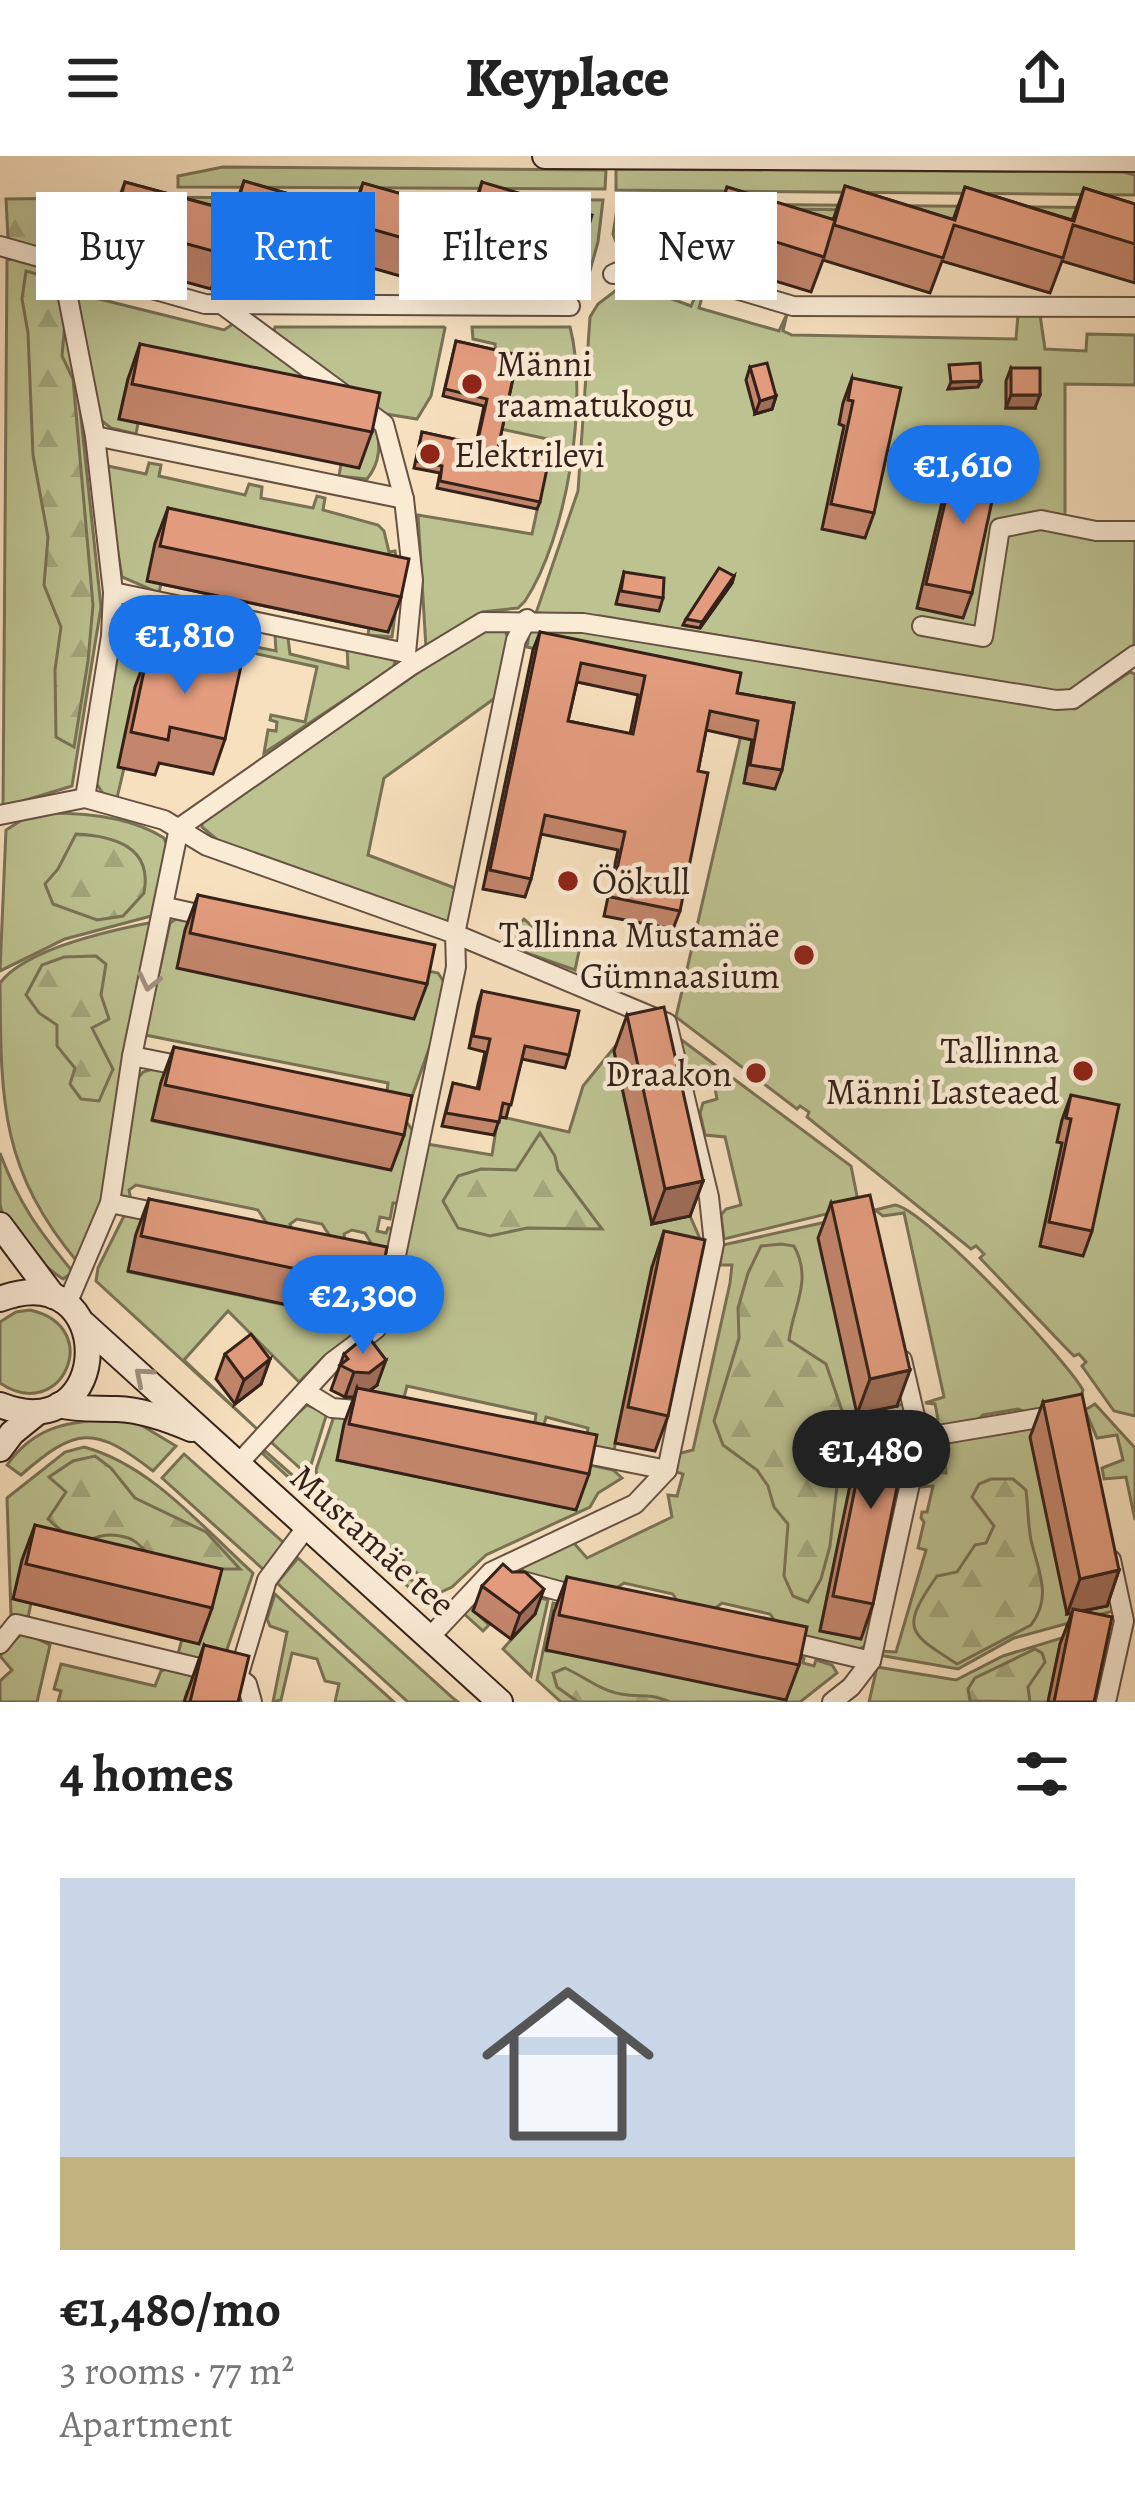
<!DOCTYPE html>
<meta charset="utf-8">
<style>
:root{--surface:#fff;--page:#f2f2f2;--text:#222;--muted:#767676;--line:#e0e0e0;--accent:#1a73e8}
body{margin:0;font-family:Alegreya,serif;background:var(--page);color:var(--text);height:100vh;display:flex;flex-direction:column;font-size:45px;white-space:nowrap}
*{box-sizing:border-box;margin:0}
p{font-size:39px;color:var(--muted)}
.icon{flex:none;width:66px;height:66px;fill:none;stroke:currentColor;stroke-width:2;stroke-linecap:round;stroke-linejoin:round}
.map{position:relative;height:1546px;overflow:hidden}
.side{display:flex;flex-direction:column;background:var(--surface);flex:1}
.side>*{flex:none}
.top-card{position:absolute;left:36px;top:36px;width:1065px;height:108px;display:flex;gap:24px}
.price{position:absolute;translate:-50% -102px;padding:0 27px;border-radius:42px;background:var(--accent);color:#fff;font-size:39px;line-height:78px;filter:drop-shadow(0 3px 6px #0008)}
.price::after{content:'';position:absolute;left:50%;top:72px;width:36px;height:27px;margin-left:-18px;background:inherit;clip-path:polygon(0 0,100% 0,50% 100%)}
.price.active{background:#222;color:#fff}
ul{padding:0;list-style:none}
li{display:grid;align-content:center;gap:24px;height:636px;padding:0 60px}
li+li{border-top:3px solid var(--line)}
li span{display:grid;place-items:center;height:372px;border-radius:0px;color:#555}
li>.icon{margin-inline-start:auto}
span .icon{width:216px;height:216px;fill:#fffc;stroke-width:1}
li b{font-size:51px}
h2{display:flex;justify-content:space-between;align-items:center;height:144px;padding:0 60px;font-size:51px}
.pill{padding:0 42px;border-radius:0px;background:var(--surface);box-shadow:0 12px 48px #0002;font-size:42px;line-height:108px}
.pill.active{background:var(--accent);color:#fff}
header{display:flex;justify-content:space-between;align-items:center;height:156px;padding:0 60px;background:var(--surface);font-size:54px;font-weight:800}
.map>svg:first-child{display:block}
</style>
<header><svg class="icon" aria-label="menu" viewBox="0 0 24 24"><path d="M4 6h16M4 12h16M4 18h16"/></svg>Keyplace<svg class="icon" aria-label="share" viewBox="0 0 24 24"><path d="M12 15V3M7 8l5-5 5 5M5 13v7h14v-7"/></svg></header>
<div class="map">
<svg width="1135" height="1546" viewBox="0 0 1135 1546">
<defs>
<pattern id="forest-firs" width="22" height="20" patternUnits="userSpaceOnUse" patternTransform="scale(3)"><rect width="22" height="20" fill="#bdc291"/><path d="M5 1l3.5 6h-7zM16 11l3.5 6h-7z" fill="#a3a67c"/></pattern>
</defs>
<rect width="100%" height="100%" fill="#f7e0be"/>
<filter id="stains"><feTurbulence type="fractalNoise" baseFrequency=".00167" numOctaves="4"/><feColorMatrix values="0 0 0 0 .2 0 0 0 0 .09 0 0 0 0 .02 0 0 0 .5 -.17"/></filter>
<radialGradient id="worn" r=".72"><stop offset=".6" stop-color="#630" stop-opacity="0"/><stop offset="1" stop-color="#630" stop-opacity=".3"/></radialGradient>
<!-- grass -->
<g fill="#bdc291" stroke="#797255" stroke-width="3">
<polygon points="223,11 606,14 605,33 178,31 178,20"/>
<polygon points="616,13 1123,16 1135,19 1135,39 616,34"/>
<polygon points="118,41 603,44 598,86 584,136 575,141 545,141 549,129 567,135 351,62 122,109 119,119 96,112 114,42"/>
<polygon points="618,47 1135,52 1135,87 953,67 720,108 716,121 619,93 613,78"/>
<polygon points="15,102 48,113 55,121 79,243 101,451 72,630 3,651 7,104"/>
<polygon points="640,116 677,123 672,143 691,150 699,132 704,134 699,152 779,175 787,158 783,175 792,179 1016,183 1018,158 1040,159 1045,193 1086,195 1087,178 1135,179 1135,229 1065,228 1065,378 1135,381 1134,491 1080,534 1065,537 601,460 536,457 578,335 590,161 598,148"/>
<path d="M87,124L94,126L95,142L224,174L236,166L372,267C383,285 380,307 367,323L339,320L341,308L128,223L119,262L138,267L136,278L111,272L98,262L75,134Z"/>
<polygon points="275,171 444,171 445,172 431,240 417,263 380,257 273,178"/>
<path d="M472,171H570C589,243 567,382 525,445L518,452L482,456L426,492L418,359L532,378L552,284L501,273L495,188L473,183Z"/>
<polygon points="149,307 161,309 159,320 245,339 249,328 262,331 261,342 313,352 317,340 325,342 323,354 378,369 384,375 389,396 395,395 400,422 392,481 368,479 369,472 161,428 159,437 122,421 103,309 146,318"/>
<polygon points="136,448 150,452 151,469 276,495 275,479 288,482 290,498 348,512 347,492 395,503 394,511 264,597 268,574 276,575 277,566 270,564 271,559 305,566 317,511 194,484 185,521 124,612 117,642 104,639 94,624 119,463 122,454"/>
<polygon points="530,470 576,474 1075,553 1130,516 1135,518 1135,1260 1114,1255 1082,1210 1086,1206 1079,1198 1074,1200 1064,1190 980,1102 984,1098 976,1090 971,1093 807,961 809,956 800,950 797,953 676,861 750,540 527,491"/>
<polygon points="484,471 503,472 508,481 495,542 384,622 368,699 455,732 449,768 221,687 202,671 202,666"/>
<path d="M50,657C87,657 133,662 164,682L167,690L155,759L65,783L0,815L6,674L22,664Z"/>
<polygon points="176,763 438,817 446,829 439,865 410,946 386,943 388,927 145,879 170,767"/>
<polygon points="524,763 534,772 582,781 575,814 501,788"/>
<path d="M154,766L101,1057L79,1108C0,1014 1,946 0,827C26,792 112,774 154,766Z"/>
<polygon points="630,872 614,895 652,1067 690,1060 704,1092 696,1139 652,1111 614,1294 586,1289 588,1272 546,1261 541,1280 534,1274 536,1258 407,1230 402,1249 352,1248 372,1188 390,1165 427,988 492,999 498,960 569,976 583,930"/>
<polygon points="679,882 851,1010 859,1050 724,1083 721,1059 726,1053 741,1049 725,981 705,979 700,957 703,947 717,943 712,917 693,920 685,907"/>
<polygon points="159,911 181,917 153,965 390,1014 406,965 414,977 401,1048 393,1047 390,1063 380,1061 377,1075 386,1077 388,1072 394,1073 388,1094 374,1092 365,1077 352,1074 344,1078 345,1086 333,1085 322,1068 297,1063 290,1068 292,1073 270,1072 258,1054 136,1029 129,1034 131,1044 121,1043 118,1033 134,927 143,916"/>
<path d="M0,997C19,1048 39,1075 73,1116L63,1123C44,1111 3,1070 0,1048C0,1032 0,1013 0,997Z"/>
<path d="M895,1049C925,1053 1065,1202 1083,1234L1079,1247L1028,1257L1018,1253L983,1259L973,1268L925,1271L924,1266L938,1263L935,1248L925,1247L944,1241L904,1057L883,1060L875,1054Z"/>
<polygon points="862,1058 858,1258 904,1248 909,1275 905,1310 857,1300 820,1474 860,1483 865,1464 874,1467 869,1488 857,1494 773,1476 775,1465 770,1458 722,1447 710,1456 677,1445 673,1438 624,1427 607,1438 595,1439 523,1416 522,1411 573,1386 587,1402 672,1361 668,1339 677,1340 683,1318 673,1315 677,1298 693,1294 730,1127 732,1109 720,1109 723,1089"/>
<polygon points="134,1059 157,1064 129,1116 366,1166 379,1115 383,1121 373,1166 324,1201 299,1226 228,1155 184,1204 257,1273 96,1125 98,1112 124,1060"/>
<path d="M30,1154C106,1171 61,1269 0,1227V1166L16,1156Z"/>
<polygon points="1095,1248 1135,1292 1135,1364 1126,1321 1104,1323 1102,1312 1123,1304 1117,1279 1097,1282 1085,1254"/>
<polygon points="307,1249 327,1257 310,1312 301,1313 272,1287 274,1278"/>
<polygon points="334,1260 364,1261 363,1268 345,1265 337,1304 575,1353 567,1304 613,1314 622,1322 598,1337 590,1351 486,1399 452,1431 439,1437 318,1327 316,1314"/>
<path d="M116,1263L136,1266L176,1290L153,1315C94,1269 76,1271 21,1319L7,1309C36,1268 69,1266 116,1263Z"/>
<polygon points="1065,1264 1113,1455 1014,1482 958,1513 879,1499 881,1495 896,1496 926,1394 918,1392 924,1366 921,1362 922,1356 927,1356 933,1330 917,1331 923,1315 946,1317 944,1284"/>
<path d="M84,1291C151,1309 202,1371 253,1417L222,1508L178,1498L182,1483L14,1443L31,1447L28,1462L11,1458L7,1342L65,1296Z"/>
<polygon points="265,1295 442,1451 437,1457 263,1298"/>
<polygon points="184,1298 284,1387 264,1414 162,1322"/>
<polygon points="298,1402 454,1543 458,1546 408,1546 277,1427"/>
<polygon points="490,1427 548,1444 531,1520 503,1493 534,1458 493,1432 473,1454 489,1469 483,1475 462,1456"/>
<polygon points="275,1438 290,1452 394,1546 335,1546 339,1528 325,1525 317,1503 292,1497 281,1544 273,1546 287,1476 270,1470 267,1463"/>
<polygon points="553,1447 575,1452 554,1456 547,1495 777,1494 804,1502 803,1507 814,1510 816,1504 832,1509 837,1517 800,1546 561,1546 537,1524"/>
<polygon points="1104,1469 1109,1479 1101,1515 1060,1489 1048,1546 869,1546 877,1511 956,1524 1003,1500"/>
<polygon points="23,1476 50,1489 37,1546 0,1546 0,1525 12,1514 0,1500"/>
<polygon points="61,1508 155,1530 161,1515 166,1513 231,1525 242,1544 226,1546 187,1536 184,1546 58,1546 61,1535 54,1533"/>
</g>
<!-- forest -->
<g fill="url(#forest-firs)" stroke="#797255" stroke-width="3">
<polygon points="93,42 98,49 81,106 8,83 6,43"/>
<polygon points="637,52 872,54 826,65 725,61 708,67 685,97 646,99 631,95 627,80 630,55"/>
<polygon points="26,115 54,123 65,166 62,200 73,223 93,449 88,505 74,591 56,581 55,514 61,471 44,429 48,381 33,299 28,177 22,143"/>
<path d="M76,678C113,680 153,690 144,737L123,760L97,764L53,748L45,728L58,713Z"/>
<polygon points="96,800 106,808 101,839 109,863 92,872 113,913 99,945 81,943 70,928 75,912 57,890 57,869 39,857 26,839 42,809 64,801"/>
<polygon points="540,977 555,1000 558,1014 602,1073 527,1072 490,1080 458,1072 443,1045 458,1020 481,1013 516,1014"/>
<path d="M781,1088L794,1090C813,1125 793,1150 789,1184L826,1208L849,1275L850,1296L839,1313L830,1390L821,1423L808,1446L793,1440L784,1420L788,1368L774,1351L768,1330L757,1314L723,1289L714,1265L739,1182L738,1152L748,1117L761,1090Z"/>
<path d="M95,1300L111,1312L135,1342L206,1376L240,1413C211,1413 182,1415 155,1402C144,1397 139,1384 125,1381C84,1371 92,1405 48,1363L66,1336L49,1321L73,1305Z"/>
<path d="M991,1323H1013L1026,1334C1028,1351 1028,1368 1031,1384C1038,1415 1053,1440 1031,1469L957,1508C909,1477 899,1474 937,1420L957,1416L975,1389L986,1387L994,1370L972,1341L979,1328Z"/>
<polygon points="1035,1493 1042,1497 1045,1506 1028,1531 1030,1546 970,1545 968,1533 975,1522"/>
<path d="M565,1512C583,1520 601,1535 621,1538C642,1542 646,1536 670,1546H578L557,1531L553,1517Z"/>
</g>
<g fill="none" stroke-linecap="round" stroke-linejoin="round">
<!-- street casing -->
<g stroke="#665142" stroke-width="22">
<g id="street">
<polyline points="0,90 205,148 570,150"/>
<polyline points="62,111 95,280 113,436 111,480 85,642"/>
<polyline points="613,118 627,112 665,112 793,150 1135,151"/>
<polyline points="95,280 404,343"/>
<polyline points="113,436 406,497 413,424 404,343 384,268 224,150"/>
<polyline points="922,470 983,481 1000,372 1041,364 1096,375 1135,375"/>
<polyline points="0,659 85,642 164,664 207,690 455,778 667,867 709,1041 714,1088 667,1314 635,1348 491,1416 429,1482"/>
<polyline points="166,751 216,762"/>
<polyline points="132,900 192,912"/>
<polyline points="110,1047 168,1059"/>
<polyline points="67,1148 110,1047 132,900 179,672 412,509 483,466 583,467 1056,544 1073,543 1135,499"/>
<polyline points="902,1204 920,1282 1057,1259"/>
<polyline points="306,1236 332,1252 369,1255"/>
<polyline points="572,1295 667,1314"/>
<polyline points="237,1309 332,1206 376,1173 385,1152 456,811 455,778 516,484 527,463"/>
<polyline points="519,1424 585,1442"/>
<polyline points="782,1484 871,1505"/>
<polyline points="0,1488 16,1468 216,1516"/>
<polyline points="252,1546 247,1528 238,1521 267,1424 305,1373"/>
<polyline points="832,1546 851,1531 871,1505 920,1282"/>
<polyline points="1106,1546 1124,1465 1111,1404"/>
</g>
</g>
<!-- secondary casing -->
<g stroke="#352119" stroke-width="28">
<g id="secondary">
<polyline points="545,0 1135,3"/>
<polyline points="0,1069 53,1140"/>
<path d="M0,1143C118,1098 116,1295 0,1249"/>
<polyline points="84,1168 500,1546"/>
<path d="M59,1249C79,1254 96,1252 117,1253C142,1254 168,1263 191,1273"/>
<polyline points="0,1293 12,1277 38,1256"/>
</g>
</g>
<!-- street -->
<use href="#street" stroke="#faebd5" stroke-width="18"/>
<!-- secondary -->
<use href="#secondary" stroke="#faebd5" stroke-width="24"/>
</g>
<!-- wall -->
<g fill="#c3866c" stroke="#352119" stroke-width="3" fill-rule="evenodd">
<polygon points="244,25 352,56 363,27 471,58 482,26 580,100 568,135 460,103 449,134 341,103 330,132 223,102 211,133 101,103 112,61 125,26 233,55"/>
<polygon points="845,30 953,64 965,31 1072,64 1084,32 1135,48 1135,127 1062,105 1050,137 942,105 930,137 823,104 811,136 703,103 727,31 833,64"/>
<polygon points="456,185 518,199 498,292 540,346 537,353 437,332 440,317 414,312 422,276 476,288 484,250 443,240"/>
<polygon points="140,188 372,276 359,312 119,263 128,223"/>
<polygon points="750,211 776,240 772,253 755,258 746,224"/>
<polygon points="1011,212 1035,252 1006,252 1006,225"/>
<polygon points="852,222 874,357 865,382 822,373 844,270 839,268 843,247"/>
<polygon points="955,304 972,437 963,462 917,452 946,329"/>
<polygon points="168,352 401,441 388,476 147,425 155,387"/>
<polygon points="624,416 663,442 659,455 616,448"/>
<polygon points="734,420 732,427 700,472 683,469 686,463"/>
<path d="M540,476L737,537L794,547L782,614L775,633L744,627L752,584L706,574L698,615L680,755L673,773L604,760L618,694L541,678L531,723L525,741L483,733L533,494ZM577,526L638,539L630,578L568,565Z"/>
<polygon points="148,496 225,583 213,618 159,607 155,619 118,611 135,531"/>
<polygon points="198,739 427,828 414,863 177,812 185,774"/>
<polygon points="482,835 569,899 565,912 522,903 506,962 500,961 494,979 442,970 453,927 477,933 485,896 469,892 478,848"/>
<polygon points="627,859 703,1025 690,1060 652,1068 614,895"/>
<polygon points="174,891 404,979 391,1014 152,964 161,926"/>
<polygon points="1071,939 1092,1075 1083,1100 1040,1090 1062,987 1057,986 1062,964"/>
<polygon points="149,1043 381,1122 364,1165 128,1115 136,1078"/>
<polygon points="831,1047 897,1250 857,1258 818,1082"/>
<polygon points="664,1075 668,1260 655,1295 615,1287 652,1111"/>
<polygon points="225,1198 270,1203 261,1228 235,1248 216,1223"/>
<polygon points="344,1198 377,1229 369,1235 589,1318 576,1354 337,1304 344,1268 354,1241 345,1241 331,1234"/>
<polygon points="1043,1246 1119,1414 1107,1450 1082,1455 1094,1546 1048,1546 1060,1488 1072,1457 1067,1458 1030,1281"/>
<polygon points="869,1264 873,1448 861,1483 820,1475 856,1300"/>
<polygon points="35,1369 212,1452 199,1488 13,1443 22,1404"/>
<polygon points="567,1421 799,1509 786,1544 546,1494 554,1456"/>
<polygon points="482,1430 535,1458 511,1483 473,1455"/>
<polygon points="204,1489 238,1546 184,1546"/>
</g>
<!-- shaded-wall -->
<g fill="#9f6d58" stroke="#352119" stroke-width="3">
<polygon points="981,225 978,231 948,233 951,226"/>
<polygon points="1011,239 1040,239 1035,252 1006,252"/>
<polygon points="776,240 772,253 755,258 760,245"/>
<polygon points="734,420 732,427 700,472 702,466"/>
<polygon points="703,1025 690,1060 652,1068 665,1033"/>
<polygon points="270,1203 261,1228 235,1248 244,1224"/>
<polygon points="386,1204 377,1229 360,1242 357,1232 354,1241 345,1241 354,1216"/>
<polygon points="910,1214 897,1250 857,1258 870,1223"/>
<polygon points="1119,1414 1107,1450 1067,1458 1080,1423"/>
<polygon points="544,1433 535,1458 511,1483 520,1458"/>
</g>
<!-- building -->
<g fill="#e39c7e" stroke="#352119" stroke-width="3" fill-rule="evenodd">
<polygon points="244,25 354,57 363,27 473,58 471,65 482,26 592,59 580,100 470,67 462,99 351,67 343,97 233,66 224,98 113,68 125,26 235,56"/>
<polygon points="845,30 955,64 965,31 1074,65 1084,32 1135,48 1135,88 1073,69 1063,102 954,69 943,102 834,69"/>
<polygon points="727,31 835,64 824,101 716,67"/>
<polygon points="456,185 518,199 498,292 549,303 540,346 440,325 442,310 416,305 422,276 477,288 487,243 445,233"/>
<polygon points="140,188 380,237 372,276 132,228"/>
<polygon points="767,207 776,240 760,245 750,211"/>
<polygon points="980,207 981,225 951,226 949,209"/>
<rect x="1011" y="212" width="29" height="27"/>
<polygon points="852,222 901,232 874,357 831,348 853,245 848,244"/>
<polygon points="955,304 999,313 972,437 926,428"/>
<polygon points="168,352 409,403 401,441 160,390"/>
<polygon points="719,412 734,420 702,466 686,463"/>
<polygon points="624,416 664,422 663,442 621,435"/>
<path d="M540,476L741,517L737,537L794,547L782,614L750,609L758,565L710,555L698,615L708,617L680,755L611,741L625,676L545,659L531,723L490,714ZM581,507L645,520L633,578L568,565Z"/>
<polygon points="148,496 200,508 202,501 241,510 225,583 170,571 168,584 131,576"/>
<polygon points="198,739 435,789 427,828 190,777"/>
<polygon points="482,835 579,855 569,899 525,890 511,949 503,947 499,966 446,957 453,927 479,933 490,883 473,880"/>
<polygon points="664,851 703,1025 665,1033 627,859"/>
<polygon points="174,891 412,940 404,979 165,929"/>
<polygon points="1071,939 1119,949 1092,1075 1049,1066 1071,963 1066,962"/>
<polygon points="870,1039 910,1214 870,1223 831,1047"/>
<polygon points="149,1043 387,1091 381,1122 377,1130 141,1080"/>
<polygon points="664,1075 705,1084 668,1260 628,1251"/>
<polygon points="251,1178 270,1203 244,1224 225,1198"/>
<polygon points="367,1179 386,1204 369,1217 354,1216 340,1209 348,1203 344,1198"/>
<polygon points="357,1232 597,1279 589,1318 349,1268"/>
<polygon points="1082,1238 1119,1414 1080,1423 1043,1246"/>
<polygon points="869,1264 909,1273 873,1448 833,1440"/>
<polygon points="35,1369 222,1413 212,1452 26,1408"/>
<polygon points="503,1408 512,1416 525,1416 544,1433 520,1458 482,1430"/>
<polygon points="567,1421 807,1471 799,1509 559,1459"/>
<polygon points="1073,1453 1112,1461 1094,1546 1054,1546"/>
<polygon points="204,1489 249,1500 238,1546 190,1546"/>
</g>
<!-- one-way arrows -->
<defs><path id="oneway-chevron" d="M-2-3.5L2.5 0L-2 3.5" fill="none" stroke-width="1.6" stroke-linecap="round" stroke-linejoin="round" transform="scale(3)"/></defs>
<g stroke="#a19080">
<use href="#oneway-chevron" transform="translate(149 826) rotate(103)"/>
<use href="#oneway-chevron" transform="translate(143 1220) rotate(-139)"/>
</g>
<!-- markers -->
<g fill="#8f2418" stroke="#faebd5" stroke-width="4.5">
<circle cx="472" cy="228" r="12"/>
<circle cx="430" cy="298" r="12"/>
<circle cx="568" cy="725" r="12"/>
<circle cx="804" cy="799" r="12"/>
<circle cx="1083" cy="915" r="12"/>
<circle cx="756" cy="917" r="12"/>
</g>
<g text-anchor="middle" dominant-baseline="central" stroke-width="9" stroke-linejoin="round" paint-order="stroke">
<!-- poi labels -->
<g font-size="36" fill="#352119" stroke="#faebd5" text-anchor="start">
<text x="496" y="207">Männi<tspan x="496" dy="41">raamatukogu</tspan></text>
<text x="454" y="298">Elektrilevi</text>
<text x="592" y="725">Öökull</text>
<text x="780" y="778" text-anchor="end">Tallinna Mustamäe<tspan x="780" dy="41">Gümnaasium</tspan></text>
<text x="1059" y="894" text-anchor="end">Tallinna<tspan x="1059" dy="41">Männi Lasteaed</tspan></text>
<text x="732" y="917" text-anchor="end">Draakon</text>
</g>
<!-- street labels -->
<g font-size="36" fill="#352119" stroke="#faebd5">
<text transform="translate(373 1384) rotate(42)">Mustamäe tee</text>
</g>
</g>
<rect width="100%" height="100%" filter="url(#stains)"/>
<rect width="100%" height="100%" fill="url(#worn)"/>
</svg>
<b class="price" style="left:963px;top:371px">€1,610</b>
<b class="price" style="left:185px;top:541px">€1,810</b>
<b class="price" style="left:363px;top:1201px">€2,300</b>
<b class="price active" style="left:871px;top:1356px">€1,480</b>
<div class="top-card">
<a class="pill">Buy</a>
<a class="pill active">Rent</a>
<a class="pill">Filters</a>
<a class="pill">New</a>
</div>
</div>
<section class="side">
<h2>4 homes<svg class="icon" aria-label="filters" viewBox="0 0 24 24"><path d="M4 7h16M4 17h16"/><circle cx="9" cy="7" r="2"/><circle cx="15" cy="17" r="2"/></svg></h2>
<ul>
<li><span style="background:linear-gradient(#c9d6e8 75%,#c2b280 0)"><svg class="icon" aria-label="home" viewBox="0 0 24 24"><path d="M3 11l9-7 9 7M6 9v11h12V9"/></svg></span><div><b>€1,480/mo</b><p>3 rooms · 77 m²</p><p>Apartment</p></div></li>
</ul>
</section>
